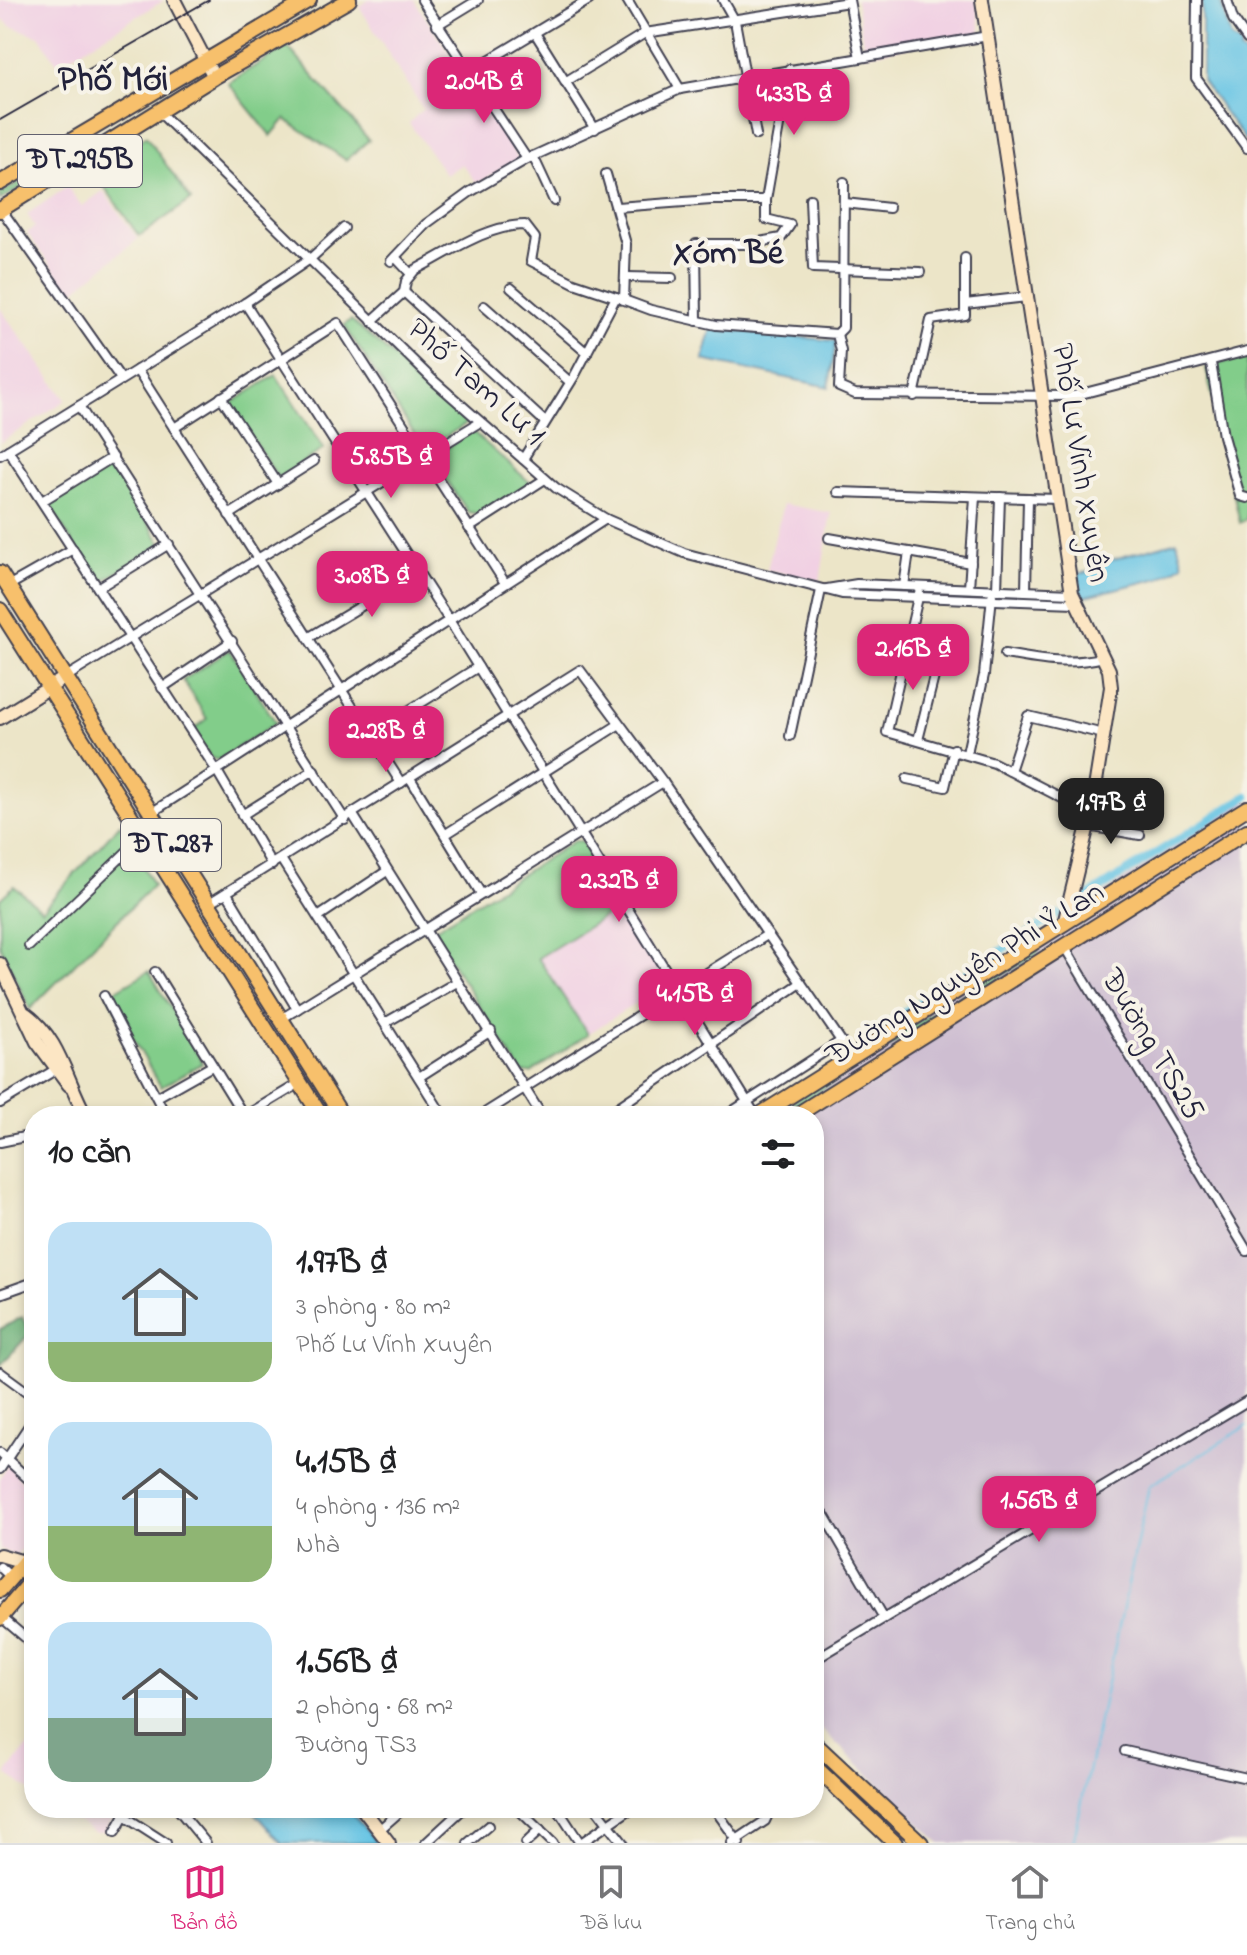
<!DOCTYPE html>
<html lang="vi">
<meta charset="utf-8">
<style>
:root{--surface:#fff;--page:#f6f6f6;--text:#202124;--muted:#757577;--line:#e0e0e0;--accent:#db2777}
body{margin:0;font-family:"Indie Flower",sans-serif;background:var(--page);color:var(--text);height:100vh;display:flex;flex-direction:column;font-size:30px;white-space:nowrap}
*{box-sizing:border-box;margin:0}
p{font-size:26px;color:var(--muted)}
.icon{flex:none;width:44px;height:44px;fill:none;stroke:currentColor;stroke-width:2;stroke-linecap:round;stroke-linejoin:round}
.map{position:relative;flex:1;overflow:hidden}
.details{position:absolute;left:24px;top:1106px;width:800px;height:712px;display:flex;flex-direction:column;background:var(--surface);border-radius:32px;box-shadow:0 4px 12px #0003}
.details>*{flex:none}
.price{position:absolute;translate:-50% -68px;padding:0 18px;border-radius:16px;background:var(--accent);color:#fff;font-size:26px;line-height:52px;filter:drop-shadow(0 2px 4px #0008)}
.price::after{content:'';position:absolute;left:50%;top:48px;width:24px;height:18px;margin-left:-12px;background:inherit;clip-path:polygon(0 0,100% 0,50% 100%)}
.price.active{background:#222;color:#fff}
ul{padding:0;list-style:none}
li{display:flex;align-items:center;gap:24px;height:200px;padding:0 24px}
li span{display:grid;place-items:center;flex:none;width:224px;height:160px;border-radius:24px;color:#555}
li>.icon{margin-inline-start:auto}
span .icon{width:96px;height:96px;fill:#fffc;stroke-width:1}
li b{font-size:34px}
h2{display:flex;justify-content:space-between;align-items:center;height:96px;padding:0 24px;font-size:34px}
.dock{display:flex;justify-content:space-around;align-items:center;height:112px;border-top:2px solid var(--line);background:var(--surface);font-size:22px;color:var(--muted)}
.dock a{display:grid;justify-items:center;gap:4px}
.dock .active{color:var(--accent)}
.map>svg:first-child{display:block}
</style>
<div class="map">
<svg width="1247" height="1843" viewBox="0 0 1247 1843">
<rect width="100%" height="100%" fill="#f7f3e8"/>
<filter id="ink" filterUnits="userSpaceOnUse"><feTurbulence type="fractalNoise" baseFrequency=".0125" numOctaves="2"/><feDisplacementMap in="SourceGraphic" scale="16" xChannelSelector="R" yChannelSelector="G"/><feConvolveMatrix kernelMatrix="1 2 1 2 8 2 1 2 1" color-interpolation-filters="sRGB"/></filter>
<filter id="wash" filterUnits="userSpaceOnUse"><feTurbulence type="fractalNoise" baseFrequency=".006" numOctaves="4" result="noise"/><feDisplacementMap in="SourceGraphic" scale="32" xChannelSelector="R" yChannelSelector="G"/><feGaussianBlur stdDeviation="1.8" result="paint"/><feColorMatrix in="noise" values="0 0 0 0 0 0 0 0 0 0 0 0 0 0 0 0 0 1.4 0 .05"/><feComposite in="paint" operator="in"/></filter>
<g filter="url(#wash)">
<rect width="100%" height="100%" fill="#ece5c8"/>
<!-- built -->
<g fill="#f1d0e3">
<polygon points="0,0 163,0 163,1 58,64 39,36 10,26 0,16"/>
<polygon points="369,0 414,0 519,159 477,184 462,164 446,175 409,123 423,109 359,6"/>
<polygon points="856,0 976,0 981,33 865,55"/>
<polygon points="67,187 82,206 103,191 138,239 71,293 27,233 35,227 27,214"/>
<polygon points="0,308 66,400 0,443"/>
<polygon points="783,504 831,513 820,581 767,570"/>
<polygon points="622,906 670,981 588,1034 538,958"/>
<polygon points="8,1465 34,1495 34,1536 15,1556 0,1549 0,1477"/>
<polygon points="34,1739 34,1793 6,1774"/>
<polygon points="57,1808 119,1808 103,1832 94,1832"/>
</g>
<!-- industrial -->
<polygon fill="#cebed1" points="1247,800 1247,1843 940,1843 814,1722 814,1116 750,1116 875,1042"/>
<!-- green -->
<g fill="#82cd8a" stroke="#527862" stroke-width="2">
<polygon points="287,46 369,140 346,160 285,119 271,136 228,83"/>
<polygon points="128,118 130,121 114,132 0,200 0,194"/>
<polygon points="146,136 191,200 139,236 94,172"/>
<polygon points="351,320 469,422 430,446 420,443 344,325"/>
<polygon points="1247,355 1247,519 1240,523 1206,368"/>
<polygon points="276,375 324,449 278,478 230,404"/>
<polygon points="472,431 532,484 480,514 468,512 436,465 437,455"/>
<polygon points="112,464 162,545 98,584 48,503"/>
<polygon points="230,650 276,723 218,760 211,758 192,731 207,719 183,680"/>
<polygon points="1247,813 1247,820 1080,925 1077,924 1077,921"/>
<polygon points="120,824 153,885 30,1009 0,946 0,899 14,886 42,910"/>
<polygon points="574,841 582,841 622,906 538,958 588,1034 531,1073 522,1073 434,935 435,929"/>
<polygon points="1036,947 1039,953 780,1116 770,1116"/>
<polygon points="149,971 203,1063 161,1087 108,995"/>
</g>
<!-- forest -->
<polygon fill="#69b076" stroke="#466958" stroke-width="2" points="22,1317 30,1333 0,1366 0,1329"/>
<!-- water -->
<g fill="#66c4e4" stroke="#447390" stroke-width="2">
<polygon points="1202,0 1220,0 1231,38 1242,46 1240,51 1247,56 1247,143 1202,81"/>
<polygon points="712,328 836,341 829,387 703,360"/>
<polygon points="1177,541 1183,564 1160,578 1074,599 1072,574 1090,572 1093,565"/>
<polygon points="251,1808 348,1808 377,1843 282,1843"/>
</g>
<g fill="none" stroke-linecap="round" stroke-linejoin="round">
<!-- stream -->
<polyline stroke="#66c4e4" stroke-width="2" points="1073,1843 1149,1486 1247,1426"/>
<!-- canal -->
<g stroke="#66c4e4" stroke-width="8">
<polyline points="1074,905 1247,796"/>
<polyline points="875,1031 1059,914"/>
</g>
</g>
</g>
<g filter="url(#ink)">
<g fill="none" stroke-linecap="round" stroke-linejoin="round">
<!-- street casing -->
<g stroke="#403f50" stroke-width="12">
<g id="street">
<polyline points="422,0 527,159"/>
<polyline points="627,0 680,89"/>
<polyline points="723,0 735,21 756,135"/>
<polyline points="849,0 860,58"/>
<polyline points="1197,0 1196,78 1247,148"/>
<polyline points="1227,0 1233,19 1247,39"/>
<polyline points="437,25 478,0"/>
<polyline points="535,33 595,129"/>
<polyline points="469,72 589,0"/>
<polyline points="565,82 645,33 849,2"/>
<polyline points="159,112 433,380 556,488 606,519 684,553 842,594 1075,603"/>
<polyline points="533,156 554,201"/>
<polyline points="606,174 626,244 624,300"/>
<polyline points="810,199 813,268 920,272"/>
<polyline points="766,200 789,69"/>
<polyline points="845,203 889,208"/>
<polyline points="617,207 711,200 766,200 766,219 790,225 781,238 748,244 696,244 697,321"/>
<polyline points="1,209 121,379"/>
<polyline points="395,257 411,274"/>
<polyline points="391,261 426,224 470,192 527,159 680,89 988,36"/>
<polyline points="627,277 672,278"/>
<polyline points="511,288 587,353"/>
<polyline points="404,292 544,421"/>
<polyline points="245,303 449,620 756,1116"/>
<polyline points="965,304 1027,297"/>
<polyline points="484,306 570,382"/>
<path d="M372,321L404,292L406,281L415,270C448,253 487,225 525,225L535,238L531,261L574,283L616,297"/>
<polyline points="837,334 843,328 844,182"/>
<polyline points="1211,363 1223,436 1240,496 1247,498"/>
<polyline points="137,370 401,783"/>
<polyline points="914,396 931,320 965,315 965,258"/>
<polyline points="221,397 278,484"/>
<polyline points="79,406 345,820"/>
<polyline points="174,428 338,323 505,583"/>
<polyline points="8,450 217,771 272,865"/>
<polyline points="0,455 245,303 310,259 344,228"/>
<polyline points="523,459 575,375 616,297 651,310 716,325 837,334 841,351 839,387 855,394 1073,396 1247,351"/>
<polyline points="838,492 1058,499"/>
<polyline points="42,501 113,457"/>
<polyline points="229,515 314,461"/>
<polyline points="469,528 545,479"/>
<polyline points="829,538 971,563"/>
<polyline points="8,586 73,549"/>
<polyline points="904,586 909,552"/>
<polyline points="98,588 169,544"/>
<polyline points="969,588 975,497"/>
<polyline points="997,590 1000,497"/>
<polyline points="1026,591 1028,498"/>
<polyline points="919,593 887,732 994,763 1091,813"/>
<polyline points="308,638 418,572"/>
<path d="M1005,654C1039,660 1070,666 1104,657"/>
<polyline points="66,677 480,422"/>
<polyline points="162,688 232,641"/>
<polyline points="370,735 478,667"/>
<polyline points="790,736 821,590 857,584 1072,593"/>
<polyline points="918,740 940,653"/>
<polyline points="967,753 984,675 992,596"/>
<polyline points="1010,771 1028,716 1104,734"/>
<polyline points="410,778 480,892"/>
<polyline points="907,779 945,787 954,749"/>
<polyline points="151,813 606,519"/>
<polyline points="242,815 314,770"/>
<polyline points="353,815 542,1116"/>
<polyline points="1088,826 1140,835"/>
<polyline points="446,834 618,725"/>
<polyline points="281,859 443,1116"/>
<polyline points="227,893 297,1009"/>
<polyline points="208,904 580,670 663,782 841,1041 725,1116"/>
<polyline points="318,917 387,871"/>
<polyline points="29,946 143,836"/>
<polyline points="1064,946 1247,1251"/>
<polyline points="155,972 244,1116"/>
<polyline points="104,996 166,1116"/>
<polyline points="281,1019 663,782"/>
<polyline points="385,1023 457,982"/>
<polyline points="419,1077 491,1031"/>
<polyline points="157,1097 212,1066"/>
<polyline points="0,1103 55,1070"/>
<polyline points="245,1116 300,1083"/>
<polyline points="480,1116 767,935"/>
<polyline points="605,1116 801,983"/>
<polyline points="0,1142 34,1135"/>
<polyline points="0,1294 34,1282"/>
<polyline points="0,1372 34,1397"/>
<polyline points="0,1453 34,1484"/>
<polyline points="0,1469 34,1418"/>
<polyline points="814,1498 884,1618"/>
<polyline points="0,1567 11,1577"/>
<polyline points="1,1617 34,1645"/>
<polyline points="814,1660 1247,1401"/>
<polyline points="1125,1751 1247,1778"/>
<polyline points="177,1808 206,1843"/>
<polyline points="517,1808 553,1843"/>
<polyline points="557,1808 580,1843"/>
<polyline points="596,1808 623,1843"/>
<polyline points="714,1808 739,1843"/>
<polyline points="124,1816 166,1843"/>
<polyline points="379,1830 404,1808"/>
<polyline points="115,1832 129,1808"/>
<polyline points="426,1843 464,1808"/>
<polyline points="468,1843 488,1826"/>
<polyline points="526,1843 540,1830"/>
<polyline points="581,1843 632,1808"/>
<polyline points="732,1843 765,1821 771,1808"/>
</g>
</g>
<!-- secondary casing -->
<g stroke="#403f50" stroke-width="16">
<g id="secondary">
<polyline points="174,0 214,77"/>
<polyline points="982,0 1072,593 1109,670 1111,687 1091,813 1064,924"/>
<polyline points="0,718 66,677"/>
<polyline points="0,964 37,1042 69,1085"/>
<path d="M26,1014C60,1039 66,1080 86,1116"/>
<polyline points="0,1555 24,1562"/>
<polyline points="362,1808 389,1843"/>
</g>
</g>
<!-- primary casing -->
<g stroke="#403f50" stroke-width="18">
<g id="primary">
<polyline points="0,183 309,0"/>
<polyline points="0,210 214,77 349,0"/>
<polyline points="0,573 342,1116"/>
<polyline points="0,610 321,1116"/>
<polyline points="758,1116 1247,808"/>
<polyline points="795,1116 1247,831"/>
<polyline points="0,1590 34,1551"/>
<polyline points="0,1618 34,1578"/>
<polyline points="814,1743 921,1843"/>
<polyline points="814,1766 895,1843"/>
</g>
</g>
<!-- street -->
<use href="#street" stroke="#fff" stroke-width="8"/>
<!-- secondary -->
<use href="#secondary" stroke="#fce6c4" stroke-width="12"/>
<!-- primary -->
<use href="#primary" stroke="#f7c06c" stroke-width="14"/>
<!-- rail -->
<polyline stroke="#22223b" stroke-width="2" points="0,120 209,0"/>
</g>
</g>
<g text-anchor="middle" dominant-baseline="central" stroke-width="8" stroke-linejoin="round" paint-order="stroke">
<!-- shield labels -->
<g fill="#f7f3e8" stroke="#62616f" stroke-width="2">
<rect x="18" y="135" width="124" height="52" rx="6"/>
<rect x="121" y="819" width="100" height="52" rx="6"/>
</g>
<g font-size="30" font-weight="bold" fill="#22223b">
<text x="80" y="161">ĐT.295B</text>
<text x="171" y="845">ĐT.287</text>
</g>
<!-- street labels -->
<g font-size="32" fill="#22223b" stroke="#f7f3e8">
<text transform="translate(475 383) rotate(42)">Phố Tam Lư 1</text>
<text transform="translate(1079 463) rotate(81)">Phố Lư Vĩnh Xuyên</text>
<text transform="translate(966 975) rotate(-32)">Đường Nguyên Phi Ỷ Lan</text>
<text transform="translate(1151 1045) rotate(59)">Đường TS25</text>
</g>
<!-- neighbourhood labels -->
<g font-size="34" font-weight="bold" fill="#22223b" stroke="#f7f3e8">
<text x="728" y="255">Xóm Bé</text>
</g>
<!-- quarter labels -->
<g font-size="36" font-weight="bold" fill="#22223b" stroke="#f7f3e8">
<text x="113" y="81">Phố Mới</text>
</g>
</g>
</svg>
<b class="price" style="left:484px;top:125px">2.04B ₫</b>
<b class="price" style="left:794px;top:137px">4.33B ₫</b>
<b class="price" style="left:391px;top:500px">5.85B ₫</b>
<b class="price" style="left:372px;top:619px">3.08B ₫</b>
<b class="price" style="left:913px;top:692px">2.16B ₫</b>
<b class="price" style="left:386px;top:774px">2.28B ₫</b>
<b class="price active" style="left:1111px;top:846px">1.97B ₫</b>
<b class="price" style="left:619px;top:924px">2.32B ₫</b>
<b class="price" style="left:695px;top:1037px">4.15B ₫</b>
<b class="price" style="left:1039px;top:1544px">1.56B ₫</b>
<section class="details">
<h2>10 căn<svg class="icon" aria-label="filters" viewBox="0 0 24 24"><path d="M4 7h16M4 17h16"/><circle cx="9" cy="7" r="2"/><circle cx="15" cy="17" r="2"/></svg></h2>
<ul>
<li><span style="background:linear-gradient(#bfe0f5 75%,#8fb573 0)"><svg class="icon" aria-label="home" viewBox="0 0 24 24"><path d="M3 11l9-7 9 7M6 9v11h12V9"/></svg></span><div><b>1.97B ₫</b><p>3 phòng · 80 m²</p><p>Phố Lư Vĩnh Xuyên</p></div></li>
<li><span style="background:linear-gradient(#bfe0f5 65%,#8fb573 0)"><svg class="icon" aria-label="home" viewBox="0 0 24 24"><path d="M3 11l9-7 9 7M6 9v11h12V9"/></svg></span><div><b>4.15B ₫</b><p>4 phòng · 136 m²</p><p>Nhà</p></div></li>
<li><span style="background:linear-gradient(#bfe0f5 60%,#7fa58c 0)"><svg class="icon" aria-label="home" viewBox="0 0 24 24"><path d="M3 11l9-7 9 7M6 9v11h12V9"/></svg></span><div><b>1.56B ₫</b><p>2 phòng · 68 m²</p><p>Đường TS3</p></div></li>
</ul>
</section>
</div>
<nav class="dock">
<a class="active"><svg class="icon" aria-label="map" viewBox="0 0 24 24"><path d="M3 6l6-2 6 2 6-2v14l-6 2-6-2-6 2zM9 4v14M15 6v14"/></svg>Bản đồ</a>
<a><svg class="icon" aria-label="saved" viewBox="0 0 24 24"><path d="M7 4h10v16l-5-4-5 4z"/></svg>Đã lưu</a>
<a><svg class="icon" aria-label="home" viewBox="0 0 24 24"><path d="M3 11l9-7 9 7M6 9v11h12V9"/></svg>Trang chủ</a>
</nav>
